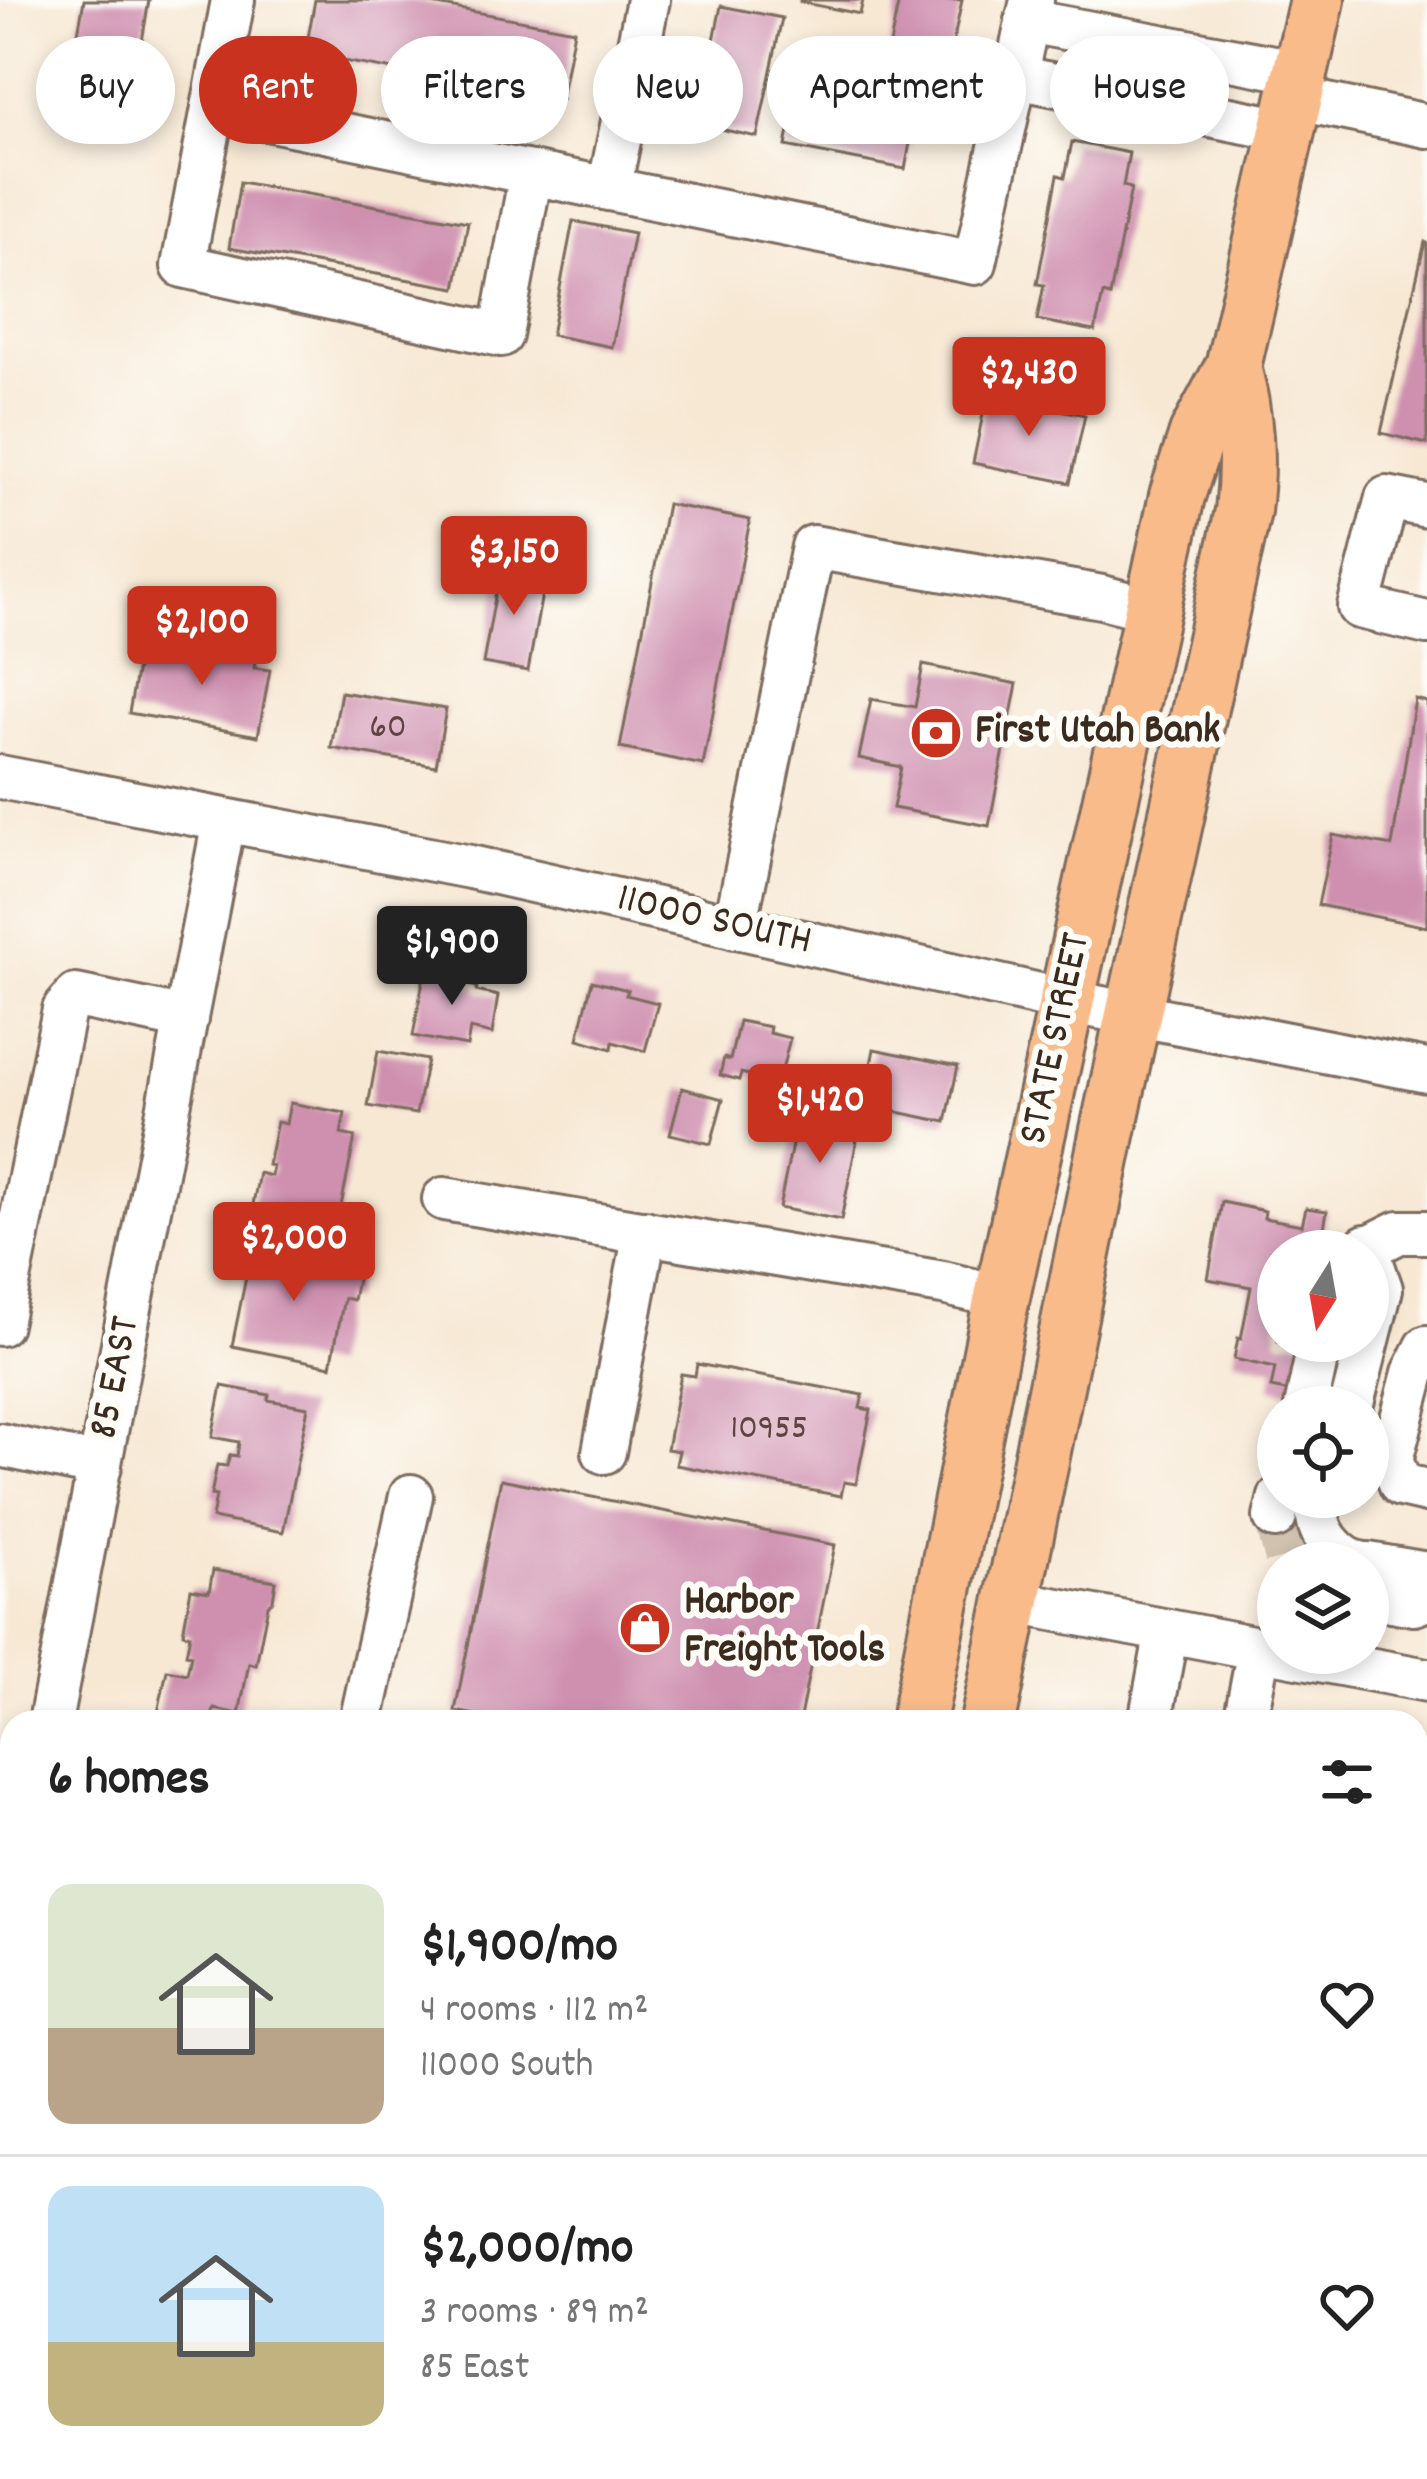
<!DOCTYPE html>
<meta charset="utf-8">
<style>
:root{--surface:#fff;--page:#f6f6f6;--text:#222;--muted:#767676;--line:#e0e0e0;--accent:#c8321e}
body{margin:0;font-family:Dekko,sans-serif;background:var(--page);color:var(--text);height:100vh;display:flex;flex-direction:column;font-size:45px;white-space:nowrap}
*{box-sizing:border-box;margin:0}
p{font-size:39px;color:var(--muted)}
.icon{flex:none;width:66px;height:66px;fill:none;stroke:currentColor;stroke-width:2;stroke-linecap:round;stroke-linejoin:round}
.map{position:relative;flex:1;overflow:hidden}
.side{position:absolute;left:0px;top:1710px;width:1428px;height:771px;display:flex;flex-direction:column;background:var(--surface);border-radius:36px 36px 0 0;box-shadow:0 6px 18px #0003}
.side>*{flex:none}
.banner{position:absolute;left:36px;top:36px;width:1356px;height:108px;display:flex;gap:24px}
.needle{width:78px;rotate:191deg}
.tools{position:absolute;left:1257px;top:1230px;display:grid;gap:24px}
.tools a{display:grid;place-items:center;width:132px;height:132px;border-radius:50%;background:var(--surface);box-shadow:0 6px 18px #0003;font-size:60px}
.price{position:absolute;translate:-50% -102px;padding:0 27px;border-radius:12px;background:var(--accent);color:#fff;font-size:39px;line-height:78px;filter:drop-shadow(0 3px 6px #0008)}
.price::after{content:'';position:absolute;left:50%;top:72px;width:36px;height:27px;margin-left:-18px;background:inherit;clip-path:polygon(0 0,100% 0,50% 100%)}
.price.active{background:#222;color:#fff}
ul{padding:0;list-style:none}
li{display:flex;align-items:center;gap:36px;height:300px;padding:0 48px}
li+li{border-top:3px solid var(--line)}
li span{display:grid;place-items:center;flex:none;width:336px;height:240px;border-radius:24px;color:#555}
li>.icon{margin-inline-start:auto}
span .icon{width:144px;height:144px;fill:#fffc;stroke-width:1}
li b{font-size:51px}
h2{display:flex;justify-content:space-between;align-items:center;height:144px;padding:0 48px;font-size:51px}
.tag{padding:0 42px;border-radius:54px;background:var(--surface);box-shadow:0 6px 18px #0003;font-size:42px;line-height:108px}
.tag.active{background:var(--accent);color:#fff}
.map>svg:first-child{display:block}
</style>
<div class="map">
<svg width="1427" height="2479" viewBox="0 0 1427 2479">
<rect width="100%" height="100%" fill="#fdfcf7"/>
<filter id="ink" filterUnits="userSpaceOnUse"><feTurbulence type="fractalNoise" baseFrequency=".00833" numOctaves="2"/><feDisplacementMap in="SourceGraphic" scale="24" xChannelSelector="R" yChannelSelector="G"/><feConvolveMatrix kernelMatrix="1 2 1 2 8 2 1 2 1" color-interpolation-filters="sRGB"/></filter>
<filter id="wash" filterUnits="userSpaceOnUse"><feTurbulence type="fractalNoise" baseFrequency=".004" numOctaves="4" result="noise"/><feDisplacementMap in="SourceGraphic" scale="48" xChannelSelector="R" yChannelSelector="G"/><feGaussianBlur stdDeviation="2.7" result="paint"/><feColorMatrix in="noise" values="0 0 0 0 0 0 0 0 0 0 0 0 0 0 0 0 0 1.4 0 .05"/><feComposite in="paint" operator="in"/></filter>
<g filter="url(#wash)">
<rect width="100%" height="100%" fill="#f7e8d4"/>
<g id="blocks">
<!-- building -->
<g fill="#cf90b0">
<polygon points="84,0 149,0 137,71 73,60"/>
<polygon points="315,0 410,0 574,30 561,100 305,54"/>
<polygon points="800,0 863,0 860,14 800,2"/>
<polygon points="899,0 962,0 943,92 883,79"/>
<polygon points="721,6 782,18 757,137 697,124"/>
<polygon points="797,89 916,112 905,169 786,146"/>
<polygon points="1072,142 1129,153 1123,186 1131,188 1110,296 1103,294 1095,331 1037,320 1044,285 1037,284 1058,175 1065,177"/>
<polygon points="240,182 468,222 456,288 229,248"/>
<polygon points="573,221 634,233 612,347 551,335"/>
<polygon points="1425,242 1427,243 1427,444 1381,433"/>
<polygon points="987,395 1085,415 1070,483 973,463"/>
<polygon points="667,504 750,520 703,765 620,748"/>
<polygon points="501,564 546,572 528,671 483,663"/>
<polygon points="184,640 256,653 254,668 270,670 258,736 129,713 140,650 180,657"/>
<polygon points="923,665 1017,684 989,826 893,808 901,767 859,758 871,699 915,707"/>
<polygon points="341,692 446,709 436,766 331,748"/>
<polygon points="1415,699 1427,702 1427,927 1318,905 1333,835 1392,846"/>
<polygon points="426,964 462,971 460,983 477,987 476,991 498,996 492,1034 470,1029 467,1046 413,1036"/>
<polygon points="592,981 628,990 626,995 658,1003 645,1051 613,1042 612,1049 578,1039"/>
<polygon points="739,1021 770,1027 769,1033 790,1038 779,1082 741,1073 739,1080 720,1075 724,1058 730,1060"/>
<polygon points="874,1049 958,1066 946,1122 863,1105"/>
<polygon points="378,1051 427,1060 416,1114 368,1106"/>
<polygon points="682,1088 723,1099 711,1144 670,1134"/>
<polygon points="290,1103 345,1113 341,1134 355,1137 336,1231 251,1215 259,1173 271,1176 273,1166 268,1165 277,1122 286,1124"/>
<polygon points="799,1111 860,1124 841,1220 779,1208"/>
<polygon points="1222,1202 1265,1211 1264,1218 1302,1225 1306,1208 1327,1211 1324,1228 1330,1229 1326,1251 1278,1251 1278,1341 1309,1341 1295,1393 1271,1388 1275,1368 1234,1359 1238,1338 1241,1339 1251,1287 1208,1279"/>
<polygon points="253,1243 360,1264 353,1300 344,1298 331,1366 232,1346"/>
<polygon points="697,1364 863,1395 860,1408 871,1410 856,1484 844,1482 841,1496 676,1465 679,1451 667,1449 681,1374 695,1376"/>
<polygon points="222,1386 269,1395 268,1400 308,1407 283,1532 212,1518 216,1496 211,1495 217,1465 227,1466 230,1455 237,1456 239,1442 212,1437"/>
<polygon points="501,1479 835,1545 799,1722 513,1722 455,1711"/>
<polygon points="213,1570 276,1581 273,1600 268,1605 256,1665 249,1663 239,1714 214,1709 211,1722 156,1722 167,1670 187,1674 191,1655 186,1654 190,1635 183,1633 191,1589 209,1592"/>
<polygon points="1425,2022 1427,2022 1427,2291 1416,2289 1416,2067"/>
<polygon points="220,2469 432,2469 444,2471 442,2479 218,2479"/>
</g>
</g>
</g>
<g filter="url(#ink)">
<use href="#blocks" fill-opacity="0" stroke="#7d6c5e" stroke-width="3"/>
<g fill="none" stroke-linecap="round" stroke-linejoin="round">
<!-- minor-tunnel -->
<polyline stroke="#d1c2b0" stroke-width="42" stroke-dasharray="42 21" stroke-linecap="butt" points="1275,1517 1287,1563"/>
<!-- minor casing -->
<g stroke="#7d6c5e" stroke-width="48">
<g id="minor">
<polyline points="233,0 213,108 609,189 648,0"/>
<polyline points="1027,21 1300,72"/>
<polyline points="1015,77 1286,130"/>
<polyline points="1294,98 1427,126"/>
<polyline points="213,108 183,266 501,335 531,173"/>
<polyline points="609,189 975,263 1032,0"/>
<polyline points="1427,506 1387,498 1359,607 1427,623"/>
<polyline points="0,777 470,867 1066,1001 1427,1071"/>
<polyline points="735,927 813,547 1102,597 1152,610"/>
<polyline points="444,1199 943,1283 1002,1297"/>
<polyline points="1361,1251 1399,1232 1427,1232"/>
<polyline points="0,1324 64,1010 76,996 186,1019"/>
<polyline points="1427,1347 1414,1373 1391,1460 1401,1485 1427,1491"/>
<polyline points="1306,1407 1320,1341"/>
<polyline points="1351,1407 1381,1289 1366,1246"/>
<polyline points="0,1445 100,1466"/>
<polyline points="604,1452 645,1232"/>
<path d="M1322,1497C1321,1501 1317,1514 1318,1518C1321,1538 1341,1560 1360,1563"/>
<polyline points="1275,1517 1280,1497"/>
<polyline points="1368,1564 1427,1574"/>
<polyline points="1368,1596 1414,1604 1427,1599"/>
<polyline points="1011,1601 1278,1652"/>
<polyline points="1282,1653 1427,1680"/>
<polyline points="50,1722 224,821"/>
<polyline points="361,1722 411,1496"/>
<polyline points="1150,1722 1167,1631"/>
<polyline points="1245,1722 1259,1649"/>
<polyline points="1416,1933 1427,1927"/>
<polyline points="0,1983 12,1921"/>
<polyline points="1427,2396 1425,2401 1427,2410"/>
<polyline points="1168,2469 1180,2479"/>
<polyline points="607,2479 611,2469"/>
<polyline points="1011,2479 1013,2469"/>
</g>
</g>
<!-- major casing -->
<g stroke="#7d6c5e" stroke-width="60">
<g id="major">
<polyline points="918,1722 1002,1297 1177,496 1197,434 1233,367 1317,0"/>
<path d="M988,1722L1108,1130L1243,511C1249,460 1246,416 1233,367"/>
<polyline points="769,2479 771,2469"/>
<polyline points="841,2479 843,2469"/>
</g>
</g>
<!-- minor -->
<use href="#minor" stroke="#fff" stroke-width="42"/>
<!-- major -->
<use href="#major" stroke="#fabb8b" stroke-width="54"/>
</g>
</g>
<!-- icons -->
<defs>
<g id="bank-disc" transform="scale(2.7)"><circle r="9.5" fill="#c8321e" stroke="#fdfcf7"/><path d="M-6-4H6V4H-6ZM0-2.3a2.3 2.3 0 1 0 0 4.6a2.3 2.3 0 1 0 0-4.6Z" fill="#fff"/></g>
<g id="shop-disc" transform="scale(2.7)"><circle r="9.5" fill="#c8321e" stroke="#fdfcf7"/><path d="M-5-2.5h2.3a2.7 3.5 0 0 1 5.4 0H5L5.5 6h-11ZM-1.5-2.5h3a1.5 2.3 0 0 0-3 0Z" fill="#fff"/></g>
</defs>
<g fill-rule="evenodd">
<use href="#bank-disc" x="936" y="733"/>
<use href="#shop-disc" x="645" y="1628"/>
</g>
<g text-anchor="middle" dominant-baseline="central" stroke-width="12" stroke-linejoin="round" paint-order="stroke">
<!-- number labels -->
<g font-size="36" fill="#604442">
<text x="388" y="729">60</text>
<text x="769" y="1430">10955</text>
</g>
<!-- poi labels -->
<g font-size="42" font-weight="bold" fill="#3b2a1e" stroke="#fdfcf7" text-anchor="start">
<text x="975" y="733">First Utah Bank</text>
<text x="684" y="1604">Harbor<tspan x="684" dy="48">Freight Tools</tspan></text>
</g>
<!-- street labels -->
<g font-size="42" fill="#3b2a1e" stroke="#fdfcf7">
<text transform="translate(714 922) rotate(13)">11000 SOUTH</text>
<text transform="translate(1057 1039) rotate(-78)">STATE STREET</text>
<text transform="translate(117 1378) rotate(-79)">85 EAST</text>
</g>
</g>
</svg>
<div class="tools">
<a><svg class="needle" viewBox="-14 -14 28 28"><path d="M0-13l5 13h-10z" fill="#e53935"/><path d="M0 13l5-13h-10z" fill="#767676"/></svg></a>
<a><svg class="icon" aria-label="locate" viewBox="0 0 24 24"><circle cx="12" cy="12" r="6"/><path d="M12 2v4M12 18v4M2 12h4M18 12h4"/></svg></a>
<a><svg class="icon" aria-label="layers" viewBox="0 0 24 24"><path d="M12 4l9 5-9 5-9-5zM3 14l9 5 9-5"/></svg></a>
</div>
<b class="price" style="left:1029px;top:439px">$2,430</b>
<b class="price" style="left:514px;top:618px">$3,150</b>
<b class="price" style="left:202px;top:688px">$2,100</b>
<b class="price active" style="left:452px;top:1008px">$1,900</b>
<b class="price" style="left:820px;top:1166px">$1,420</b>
<b class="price" style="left:294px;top:1304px">$2,000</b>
<div class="banner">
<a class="tag">Buy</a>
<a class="tag active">Rent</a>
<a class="tag">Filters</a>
<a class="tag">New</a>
<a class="tag">Apartment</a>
<a class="tag">House</a>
</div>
<section class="side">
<h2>6 homes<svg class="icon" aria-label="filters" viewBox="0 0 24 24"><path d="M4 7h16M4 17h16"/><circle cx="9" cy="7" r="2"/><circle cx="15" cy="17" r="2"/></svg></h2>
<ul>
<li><span style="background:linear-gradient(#dfe7d0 60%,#b9a48a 0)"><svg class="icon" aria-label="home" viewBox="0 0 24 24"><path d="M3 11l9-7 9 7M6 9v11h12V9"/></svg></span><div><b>$1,900/mo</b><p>4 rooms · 112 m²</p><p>11000 South</p></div><svg class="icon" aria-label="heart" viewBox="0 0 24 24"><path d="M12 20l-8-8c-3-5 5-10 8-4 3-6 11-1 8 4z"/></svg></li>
<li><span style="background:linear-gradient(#bfe0f5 65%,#c2b280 0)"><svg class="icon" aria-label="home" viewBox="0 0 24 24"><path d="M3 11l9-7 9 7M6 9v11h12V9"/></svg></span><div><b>$2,000/mo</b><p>3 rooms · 89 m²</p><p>85 East</p></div><svg class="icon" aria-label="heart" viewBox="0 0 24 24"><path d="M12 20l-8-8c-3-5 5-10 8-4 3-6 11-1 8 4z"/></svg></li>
</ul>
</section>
</div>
